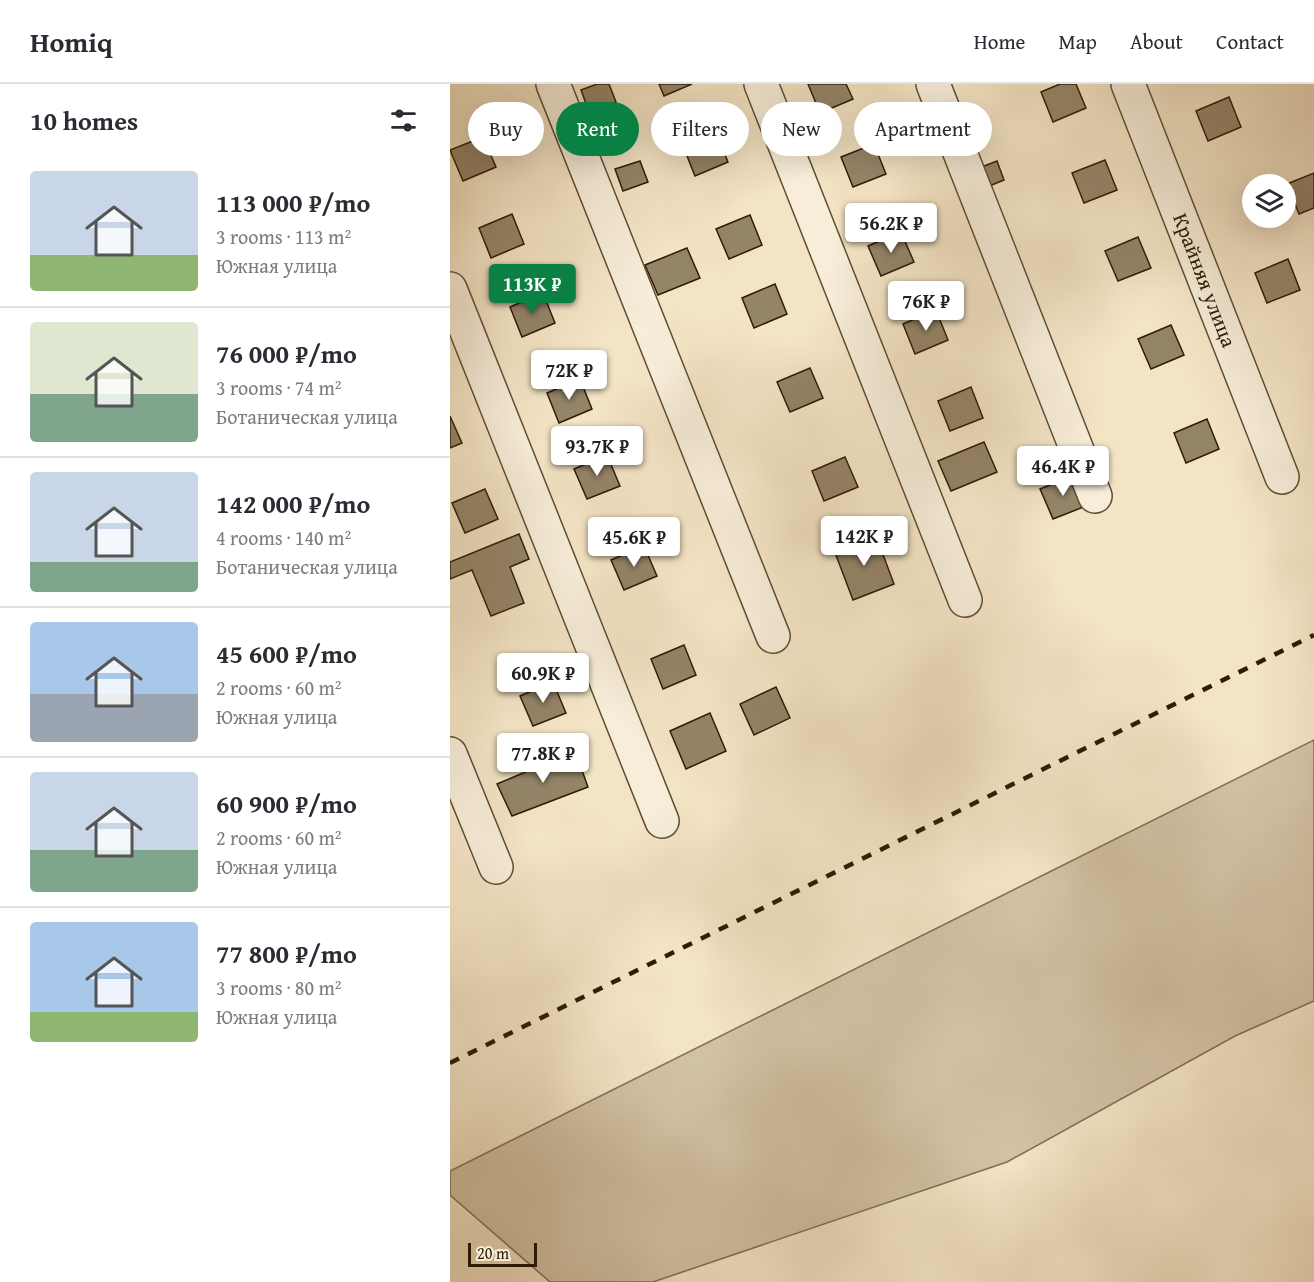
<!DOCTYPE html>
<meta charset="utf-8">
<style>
:root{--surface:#fff;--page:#f7f7f7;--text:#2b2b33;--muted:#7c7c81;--line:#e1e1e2;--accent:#0b8043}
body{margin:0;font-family:"Gentium Book Plus",serif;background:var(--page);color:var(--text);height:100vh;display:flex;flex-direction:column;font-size:22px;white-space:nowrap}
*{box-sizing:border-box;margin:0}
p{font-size:20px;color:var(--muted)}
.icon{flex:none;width:33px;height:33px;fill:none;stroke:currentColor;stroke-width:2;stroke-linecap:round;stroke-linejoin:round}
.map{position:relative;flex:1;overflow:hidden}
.details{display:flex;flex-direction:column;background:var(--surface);width:450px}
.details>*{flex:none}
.top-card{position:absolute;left:18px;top:18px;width:570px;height:54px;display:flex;gap:12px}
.fabs{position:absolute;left:792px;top:90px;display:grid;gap:12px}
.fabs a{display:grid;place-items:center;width:54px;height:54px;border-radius:50%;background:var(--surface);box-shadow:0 6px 24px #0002;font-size:30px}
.scale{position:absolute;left:18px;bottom:15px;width:69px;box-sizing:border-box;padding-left:6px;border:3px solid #2e1c04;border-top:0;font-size:16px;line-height:21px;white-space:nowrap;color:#2e1c04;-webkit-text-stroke:4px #f7edd9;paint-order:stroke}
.price{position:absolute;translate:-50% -51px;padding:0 14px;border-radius:6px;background:#fff;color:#222;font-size:20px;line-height:39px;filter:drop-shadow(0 2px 3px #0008)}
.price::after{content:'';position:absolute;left:50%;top:36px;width:18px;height:14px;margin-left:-9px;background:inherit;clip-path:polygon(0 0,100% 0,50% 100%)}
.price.active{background:var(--accent);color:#fff}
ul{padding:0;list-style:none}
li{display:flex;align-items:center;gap:18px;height:150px;padding:0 30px}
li+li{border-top:2px solid var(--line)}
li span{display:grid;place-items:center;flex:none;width:168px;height:120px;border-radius:6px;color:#555}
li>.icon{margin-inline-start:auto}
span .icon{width:72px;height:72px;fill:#fffc;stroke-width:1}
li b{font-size:26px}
h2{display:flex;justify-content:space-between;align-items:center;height:72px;padding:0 30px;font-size:26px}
.chip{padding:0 21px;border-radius:27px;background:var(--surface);box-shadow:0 6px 24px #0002;font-size:21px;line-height:54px}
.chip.active{background:var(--accent);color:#fff}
header{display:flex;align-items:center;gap:36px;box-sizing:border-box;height:84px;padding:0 30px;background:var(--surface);border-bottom:2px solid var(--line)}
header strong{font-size:28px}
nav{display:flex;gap:33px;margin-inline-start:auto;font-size:21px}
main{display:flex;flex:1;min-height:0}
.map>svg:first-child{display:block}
</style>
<header>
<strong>Homiq</strong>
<nav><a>Home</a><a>Map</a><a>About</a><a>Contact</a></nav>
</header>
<main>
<section class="details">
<h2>10 homes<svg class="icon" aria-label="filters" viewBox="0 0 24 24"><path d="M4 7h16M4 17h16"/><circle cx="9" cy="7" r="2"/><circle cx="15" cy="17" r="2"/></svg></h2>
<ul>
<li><span style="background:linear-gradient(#c9d6e8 70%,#8fb573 0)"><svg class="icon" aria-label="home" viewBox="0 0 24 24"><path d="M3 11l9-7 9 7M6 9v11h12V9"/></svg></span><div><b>113 000 ₽/mo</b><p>3 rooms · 113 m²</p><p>Южная улица</p></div></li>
<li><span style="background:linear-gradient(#dfe7d0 60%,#7fa58c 0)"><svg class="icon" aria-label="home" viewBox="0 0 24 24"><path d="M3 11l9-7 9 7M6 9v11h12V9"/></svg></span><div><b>76 000 ₽/mo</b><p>3 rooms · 74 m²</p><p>Ботаническая улица</p></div></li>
<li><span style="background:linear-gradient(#c9d6e8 75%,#7fa58c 0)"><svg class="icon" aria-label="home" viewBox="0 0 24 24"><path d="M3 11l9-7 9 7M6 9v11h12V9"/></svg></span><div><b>142 000 ₽/mo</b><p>4 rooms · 140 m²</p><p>Ботаническая улица</p></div></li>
<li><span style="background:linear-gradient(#a9c7e8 60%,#9aa5b1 0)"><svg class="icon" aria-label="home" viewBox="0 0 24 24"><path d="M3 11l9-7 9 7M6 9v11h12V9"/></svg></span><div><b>45 600 ₽/mo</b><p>2 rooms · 60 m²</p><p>Южная улица</p></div></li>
<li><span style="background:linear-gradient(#c9d6e8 65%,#7fa58c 0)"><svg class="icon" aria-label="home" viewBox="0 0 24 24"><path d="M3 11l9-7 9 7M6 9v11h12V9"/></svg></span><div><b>60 900 ₽/mo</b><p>2 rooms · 60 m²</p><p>Южная улица</p></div></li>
<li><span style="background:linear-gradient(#a9c7e8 75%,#8fb573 0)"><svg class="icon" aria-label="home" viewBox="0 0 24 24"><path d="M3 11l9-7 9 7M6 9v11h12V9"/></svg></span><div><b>77 800 ₽/mo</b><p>3 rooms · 80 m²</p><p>Южная улица</p></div></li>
</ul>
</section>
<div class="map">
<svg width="864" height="1198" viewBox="0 0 864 1198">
<rect width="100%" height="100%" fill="#f3e4c5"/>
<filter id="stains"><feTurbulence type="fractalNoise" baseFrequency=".00333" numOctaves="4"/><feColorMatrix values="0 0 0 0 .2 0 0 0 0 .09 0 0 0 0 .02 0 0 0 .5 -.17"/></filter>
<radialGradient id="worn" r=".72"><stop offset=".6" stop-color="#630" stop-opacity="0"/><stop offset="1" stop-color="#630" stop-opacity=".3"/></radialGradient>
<!-- green -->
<polygon fill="#d2c2a4" stroke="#806f54" stroke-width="1.5" points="864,656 864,917 785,952 557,1078 203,1198 100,1198 0,1111 0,1087"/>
<!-- building -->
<g fill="#948468" stroke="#2e1c04" stroke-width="1.5">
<polygon points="147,0 159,0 166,18 139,28 131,6"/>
<polygon points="209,0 242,0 214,12"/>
<polygon points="358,0 396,0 403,15 370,29"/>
<polygon points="610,0 626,0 636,24 603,38 591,8"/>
<polygon points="779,13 791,43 758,57 746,27"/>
<polygon points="266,48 278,78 245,92 233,62"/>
<polygon points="33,53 46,83 13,97 0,66"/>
<polygon points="424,60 436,90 403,103 391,73"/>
<polygon points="655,76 667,106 634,119 622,89"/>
<polygon points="190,77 198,98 173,107 165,85"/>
<polygon points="547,77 554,96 532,105 524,86"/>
<polygon points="864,89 864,124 849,130 837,100"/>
<polygon points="62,130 74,160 41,174 29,144"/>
<polygon points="300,131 312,161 279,175 266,145"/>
<polygon points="451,148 464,178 431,192 418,162"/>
<polygon points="688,153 701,184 668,197 655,167"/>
<polygon points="237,164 250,194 208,211 195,181"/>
<polygon points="838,175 850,206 817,219 805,189"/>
<polygon points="325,200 337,230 304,244 292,214"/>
<polygon points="93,209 105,239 72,253 60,223"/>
<polygon points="486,226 498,256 465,270 453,240"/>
<polygon points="721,241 734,271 701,285 688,255"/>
<polygon points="360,284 373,314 340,328 327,298"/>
<polygon points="130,295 142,325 109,339 97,309"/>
<polygon points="521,303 533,334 500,347 488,317"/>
<polygon points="0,332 12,359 0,364"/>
<polygon points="757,335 769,365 736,379 724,349"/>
<polygon points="534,358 547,388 501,407 488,377"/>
<polygon points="157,371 170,402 137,415 124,385"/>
<polygon points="395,373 408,403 374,417 362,387"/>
<polygon points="623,392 636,422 603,435 590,405"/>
<polygon points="35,405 48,435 15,449 2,419"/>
<polygon points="425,449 444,500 403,516 384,466"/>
<polygon points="69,450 79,475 60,483 74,519 41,532 22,486 0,495 0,478"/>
<polygon points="194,462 207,492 174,506 161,476"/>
<polygon points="234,561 246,591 213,605 201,575"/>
<polygon points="103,598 116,629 83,642 70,612"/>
<polygon points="326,603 340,634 304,651 290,620"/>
<polygon points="260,629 276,667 236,685 220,647"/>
<polygon points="125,667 138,703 62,732 47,700"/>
</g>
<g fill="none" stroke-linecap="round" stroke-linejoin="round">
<!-- minor casing -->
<g stroke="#5f4e34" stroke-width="36">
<g id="minor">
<polyline points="103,0 323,552"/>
<polyline points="311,0 515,516"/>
<polyline points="483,0 645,412"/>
<polyline points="678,0 832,393"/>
<polyline points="0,205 212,737"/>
<polyline points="0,670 46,783"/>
</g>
</g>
<!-- minor -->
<use href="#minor" stroke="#f7edd9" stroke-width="33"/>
<!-- rail -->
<polyline stroke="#2e1c04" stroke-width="4.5" stroke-dasharray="10 10" stroke-linecap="butt" points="0,979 864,551"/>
</g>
<g text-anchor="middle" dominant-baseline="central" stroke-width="5" stroke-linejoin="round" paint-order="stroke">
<!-- street labels -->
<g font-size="21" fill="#2e1c04" stroke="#f7edd9">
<text transform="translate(755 196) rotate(69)">Крайняя улица</text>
</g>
</g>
<rect width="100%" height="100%" filter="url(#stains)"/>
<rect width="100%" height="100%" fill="url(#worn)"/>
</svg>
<div class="fabs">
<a><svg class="icon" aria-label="layers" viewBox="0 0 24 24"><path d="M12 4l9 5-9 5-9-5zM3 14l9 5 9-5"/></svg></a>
</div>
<div class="scale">20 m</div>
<b class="price" style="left:441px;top:170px">56.2K ₽</b>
<b class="price active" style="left:82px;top:231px">113K ₽</b>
<b class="price" style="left:476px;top:248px">76K ₽</b>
<b class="price" style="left:119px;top:317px">72K ₽</b>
<b class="price" style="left:147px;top:393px">93.7K ₽</b>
<b class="price" style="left:613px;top:413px">46.4K ₽</b>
<b class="price" style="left:414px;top:483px">142K ₽</b>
<b class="price" style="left:184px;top:484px">45.6K ₽</b>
<b class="price" style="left:93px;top:620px">60.9K ₽</b>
<b class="price" style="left:93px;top:700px">77.8K ₽</b>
<div class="top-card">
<a class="chip">Buy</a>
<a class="chip active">Rent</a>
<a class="chip">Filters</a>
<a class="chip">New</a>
<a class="chip">Apartment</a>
</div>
</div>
</main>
